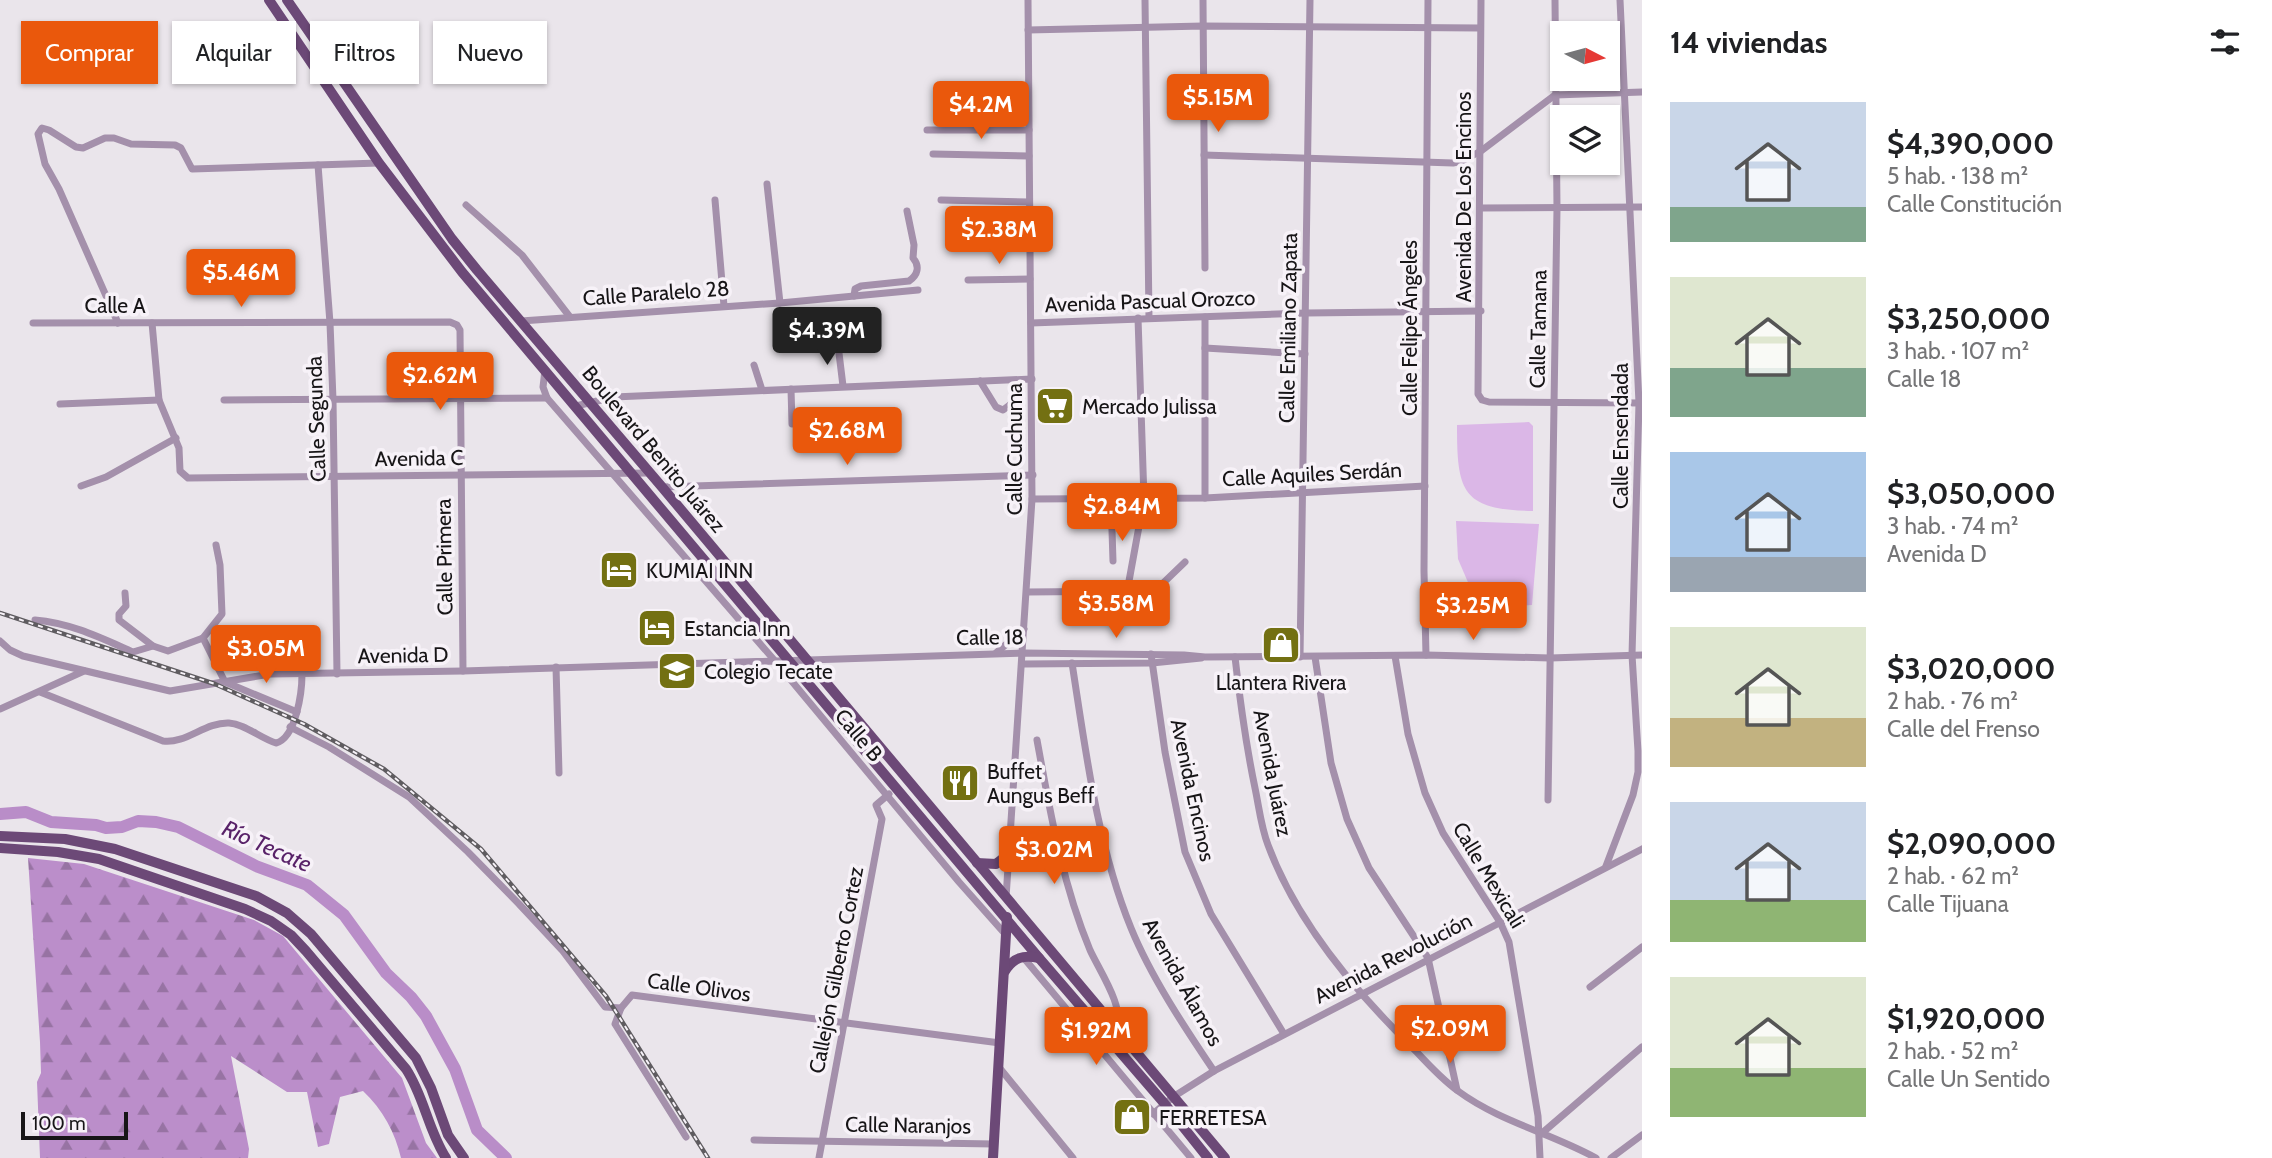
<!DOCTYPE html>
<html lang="es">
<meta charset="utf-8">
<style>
:root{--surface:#fff;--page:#f2f2f2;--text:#202124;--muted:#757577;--accent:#ea580c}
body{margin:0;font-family:Cabin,sans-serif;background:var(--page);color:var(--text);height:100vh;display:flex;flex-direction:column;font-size:26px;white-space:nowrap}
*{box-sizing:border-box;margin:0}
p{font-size:23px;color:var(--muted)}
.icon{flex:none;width:38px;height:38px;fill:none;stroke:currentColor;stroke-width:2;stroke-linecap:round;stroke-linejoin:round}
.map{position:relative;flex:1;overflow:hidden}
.details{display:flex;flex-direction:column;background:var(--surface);width:630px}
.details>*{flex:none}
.guide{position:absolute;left:21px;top:21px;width:665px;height:63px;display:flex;gap:14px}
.needle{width:46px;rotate:96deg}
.controls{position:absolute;left:1550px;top:21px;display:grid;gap:14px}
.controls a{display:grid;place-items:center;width:70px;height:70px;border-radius:0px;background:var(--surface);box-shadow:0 2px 5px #0004;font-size:35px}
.scale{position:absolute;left:21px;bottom:18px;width:107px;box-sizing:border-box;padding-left:7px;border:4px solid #171517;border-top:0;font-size:19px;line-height:24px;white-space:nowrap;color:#171517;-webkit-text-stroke:5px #f7f2f8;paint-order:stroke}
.price{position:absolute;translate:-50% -60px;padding:0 16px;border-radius:7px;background:var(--accent);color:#fff;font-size:23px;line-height:46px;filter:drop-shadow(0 2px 4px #0008)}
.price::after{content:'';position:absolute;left:50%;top:42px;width:21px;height:16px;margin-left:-10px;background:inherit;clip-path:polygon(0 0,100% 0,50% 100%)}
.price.selected{background:#222;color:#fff}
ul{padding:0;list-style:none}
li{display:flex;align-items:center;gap:21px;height:175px;padding:0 28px}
li span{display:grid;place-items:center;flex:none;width:196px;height:140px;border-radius:0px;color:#555}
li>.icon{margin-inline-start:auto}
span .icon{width:84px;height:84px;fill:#fffc;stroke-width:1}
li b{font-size:30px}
h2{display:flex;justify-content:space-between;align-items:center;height:84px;padding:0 28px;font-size:30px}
.pill{padding:0 24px;border-radius:0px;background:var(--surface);box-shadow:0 2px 5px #0004;font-size:24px;line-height:63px}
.pill.selected{background:var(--accent);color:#fff}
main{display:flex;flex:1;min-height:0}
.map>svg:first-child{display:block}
</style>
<main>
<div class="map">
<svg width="1642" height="1158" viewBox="0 0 1642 1158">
<defs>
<pattern id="forest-firs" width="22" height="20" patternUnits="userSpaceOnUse" patternTransform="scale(1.75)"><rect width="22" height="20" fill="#bb8eca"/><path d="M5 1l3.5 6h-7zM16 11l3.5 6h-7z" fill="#9773a3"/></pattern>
</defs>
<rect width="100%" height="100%" fill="#eae5eb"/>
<!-- grass -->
<g fill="#dbb7e7">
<path d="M1529,422L1533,426V511C1461,510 1457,491 1457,425Z"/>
<polygon points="1456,521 1539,524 1532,605 1516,606 1470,587 1458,559"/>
</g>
<!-- forest -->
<path fill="url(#forest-firs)" d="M28,858L84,864L254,920L283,936L402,1078L426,1143L437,1158H401C395,1132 383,1110 363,1091L340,1097L329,1144L318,1147L307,1092H287L231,1056L249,1149L248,1158H40L37,1082L41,1073L40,1042Z"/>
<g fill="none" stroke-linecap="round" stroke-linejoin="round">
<!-- river -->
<polyline stroke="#b98dc8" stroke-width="12" points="0,814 26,812 51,822 96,825 106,828 122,827 138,821 156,822 178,827 256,866 307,885 344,915 386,973 411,997 426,1016 455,1069 477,1130 506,1158"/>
<!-- minor -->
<g stroke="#a490ab" stroke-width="7">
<polyline points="1145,0 1149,318"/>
<polyline points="1203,0 1205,268"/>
<polyline points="1481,0 1478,394 1482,400 1489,402 1642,403"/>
<polyline points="1028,30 1203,26 1480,28"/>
<polyline points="927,130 1029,130"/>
<polyline points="933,154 1029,156"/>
<polyline points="1204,155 1453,163 1462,161 1481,151 1555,95 1642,92"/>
<polyline points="318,165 330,323 333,400 337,674"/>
<polyline points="767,184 780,303"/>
<polyline points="715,200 724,306"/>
<polyline points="941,200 1029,202"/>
<polyline points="466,205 522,255 570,317"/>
<polyline points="1481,208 1642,207"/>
<polyline points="968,280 1030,279"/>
<path d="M854,296L855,289L861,286L909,281C918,275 920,266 913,258L914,245L907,211"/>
<polyline points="1205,317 1205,498"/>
<polyline points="521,321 780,303 918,290"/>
<polyline points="33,323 450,322 457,325 460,330 463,671"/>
<polyline points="118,323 59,189 45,164 38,134 42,128 49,130 76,147 83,148 105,138 114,138 131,144 175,145 181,148 192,169 379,163"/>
<polyline points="152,323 159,400 179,448 180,471 188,478 651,473"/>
<polyline points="1031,323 1306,313 1481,311"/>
<polyline points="838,345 843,386"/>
<polyline points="1205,348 1305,354"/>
<polyline points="754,365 762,390"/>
<polyline points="545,370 543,387 547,398 775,661 959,882 1006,935"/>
<polyline points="980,381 996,407 1003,410 1011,404"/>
<polyline points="791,389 792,424"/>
<polyline points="224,400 547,398"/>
<polyline points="60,404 159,400"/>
<polyline points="576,406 614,397 1032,379"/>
<polyline points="81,486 106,477 176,438"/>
<polyline points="662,487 1033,475"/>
<polyline points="1032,499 1205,498 1425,486"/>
<polyline points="1111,499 1113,561"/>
<polyline points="1027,592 1145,591 1159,587 1185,562"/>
<polyline points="1127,592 1144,499 1138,318"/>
<polyline points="125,593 126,606 119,614 119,620 153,646 168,651 203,638 222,614 220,565 216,545"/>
<path d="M35,620C71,623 101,638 133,652L153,646"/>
<polyline points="203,638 225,682 297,712"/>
<polyline points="0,641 10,650 23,656 170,691 270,674 463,671 1023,653 1184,655 1205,657 1426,655 1550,658 1642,655"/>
<polyline points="996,653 1024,629"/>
<polyline points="1151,654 1165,752 1185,852 1211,914 1284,1034"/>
<polyline points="1426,655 1424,571 1428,0"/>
<polyline points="1395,656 1408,734 1425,793 1443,833 1500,922 1509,942 1538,1116 1540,1158"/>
<path d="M1235,657C1240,701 1246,745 1255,788C1259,807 1261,827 1268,845C1296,921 1355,991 1412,1047C1426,1062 1441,1079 1458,1091C1500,1122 1551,1133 1596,1158"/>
<polyline points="1300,657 1310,0"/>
<polyline points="1315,657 1331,763 1347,819 1369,868 1428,958 1457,1090"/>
<path d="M1072,663C1086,753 1097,844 1131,928C1151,977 1185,1028 1214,1071"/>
<polyline points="1023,664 1152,663 1201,658"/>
<polyline points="556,667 559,773"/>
<path d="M40,692L163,741C186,744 205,722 229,723C245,724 260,738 276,743C296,738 302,692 302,674"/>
<polyline points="0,709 84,671"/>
<polyline points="290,727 329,747 409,797 468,852 519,904 562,950 605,1007 621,1008 632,995 1000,1043"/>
<path d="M1037,740C1050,811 1062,883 1090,950C1099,970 1126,1009 1116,1029"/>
<polyline points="1548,800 1557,208 1555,0"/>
<polyline points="1606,866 1633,795 1638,772 1638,751 1632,655 1639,403 1620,0"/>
<polyline points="1006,898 1032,499 1028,0"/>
<polyline points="1023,957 1191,1158"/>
<polyline points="1590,987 1642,947"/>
<polyline points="621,1008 615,1024 686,1137"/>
<polyline points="998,1066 1073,1158"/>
<polyline points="1153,1114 1173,1097 1214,1071 1642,849"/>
<polyline points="1541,1134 1642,1047"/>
<polyline points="754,1140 994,1144"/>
<polyline points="819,1158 882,819 876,805 889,794"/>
<polyline points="1611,1158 1642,1135"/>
</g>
<!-- major -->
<g stroke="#6c4977" stroke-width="10">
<polyline points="269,0 379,163 462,272 1039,958 1164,1103 1208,1158"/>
<polyline points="287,0 452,239 477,270 662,487 1225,1158"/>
<polyline points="0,836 65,839 115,849 256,896 287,913 311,934 416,1058 431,1088 448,1135 464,1158"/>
<path d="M0,848L58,852L99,859L245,909L271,921L291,935L306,951L406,1069C424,1096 428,1130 446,1158"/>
<polyline points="977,863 996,864 1010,853"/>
<path d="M1005,971C1014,957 1023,955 1039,958"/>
<polyline points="993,1158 1007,917"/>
</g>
<!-- rail casing -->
<g stroke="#5f5c60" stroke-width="4.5">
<polyline id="rail" points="0,613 215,684 304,724 384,769 481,849 606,996 708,1158"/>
</g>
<!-- rail -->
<use href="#rail" stroke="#f7f2f8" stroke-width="2" stroke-dasharray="5" stroke-linecap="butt"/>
</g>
<!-- icons -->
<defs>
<g id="supermarket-square" transform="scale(2.0125)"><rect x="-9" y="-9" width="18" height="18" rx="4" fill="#737012" stroke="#f7f2f8"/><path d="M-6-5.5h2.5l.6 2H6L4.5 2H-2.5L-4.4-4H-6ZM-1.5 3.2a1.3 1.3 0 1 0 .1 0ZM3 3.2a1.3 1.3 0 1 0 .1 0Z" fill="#fff"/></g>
<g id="hotel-square" transform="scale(2.0125)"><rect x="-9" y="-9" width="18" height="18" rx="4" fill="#737012" stroke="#f7f2f8"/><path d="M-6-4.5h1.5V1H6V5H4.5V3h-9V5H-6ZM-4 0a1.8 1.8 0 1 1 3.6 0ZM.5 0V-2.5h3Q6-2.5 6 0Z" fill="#fff"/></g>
<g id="shop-square" transform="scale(2.0125)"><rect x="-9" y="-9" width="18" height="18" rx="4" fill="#737012" stroke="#f7f2f8"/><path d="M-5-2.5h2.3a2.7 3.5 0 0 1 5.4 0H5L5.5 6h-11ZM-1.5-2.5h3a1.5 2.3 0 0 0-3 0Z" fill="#fff"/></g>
<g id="school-square" transform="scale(2.0125)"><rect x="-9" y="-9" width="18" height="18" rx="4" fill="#737012" stroke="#f7f2f8"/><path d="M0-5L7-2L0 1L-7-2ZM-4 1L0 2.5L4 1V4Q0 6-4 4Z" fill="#fff"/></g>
<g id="restaurant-square" transform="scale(2.0125)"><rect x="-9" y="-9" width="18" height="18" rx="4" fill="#737012" stroke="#f7f2f8"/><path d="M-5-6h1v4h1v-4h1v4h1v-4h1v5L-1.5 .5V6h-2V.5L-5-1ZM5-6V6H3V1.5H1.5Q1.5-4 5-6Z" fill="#fff"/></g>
</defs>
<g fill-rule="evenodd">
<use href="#supermarket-square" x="1055" y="406"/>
<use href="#hotel-square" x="619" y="570"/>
<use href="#hotel-square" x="657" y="628"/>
<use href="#shop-square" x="1281" y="645"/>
<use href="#school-square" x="677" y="671"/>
<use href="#restaurant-square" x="960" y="783"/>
<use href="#shop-square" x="1132" y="1117"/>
</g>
<g text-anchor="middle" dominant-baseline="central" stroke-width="7" stroke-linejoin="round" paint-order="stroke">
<!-- street labels -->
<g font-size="21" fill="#171517" stroke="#f7f2f8">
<text transform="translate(1463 197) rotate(-90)">Avenida De Los Encinos</text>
<text transform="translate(656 293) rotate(-4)">Calle Paralelo 28</text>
<text transform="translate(1150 301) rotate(-2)">Avenida Pascual Orozco</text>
<text x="115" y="305">Calle A</text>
<text transform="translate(1288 328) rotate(-89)">Calle Emiliano Zapata</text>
<text transform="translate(1409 328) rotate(-90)">Calle Felipe Ángeles</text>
<text transform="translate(1538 329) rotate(-89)">Calle Tamana</text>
<text transform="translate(316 419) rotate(-92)">Calle Segunda</text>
<text transform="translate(1620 436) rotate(-90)">Calle Ensendada</text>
<text transform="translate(654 449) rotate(50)">Boulevard Benito Juárez</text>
<text transform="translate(1014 449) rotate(-90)">Calle Cuchuma</text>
<text transform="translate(419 458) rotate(-1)">Avenida C</text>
<text transform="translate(1312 474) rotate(-3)">Calle Aquiles Serdán</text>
<text transform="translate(444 557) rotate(-91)">Calle Primera</text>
<text transform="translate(990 637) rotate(-1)">Calle 18</text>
<text transform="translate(403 655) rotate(-1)">Avenida D</text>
<text transform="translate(859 735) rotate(50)">Calle B</text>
<text transform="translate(1273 773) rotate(79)">Avenida Juárez</text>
<text transform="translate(1193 790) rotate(78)">Avenida Encinos</text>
<text transform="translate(1489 875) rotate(59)">Calle Mexicali</text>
<text transform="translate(1393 958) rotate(-27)">Avenida Revolución</text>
<text transform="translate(836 970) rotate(-79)">Callejón Gilberto Cortez</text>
<text transform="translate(1183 982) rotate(61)">Avenida Álamos</text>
<text transform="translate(699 987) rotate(8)">Calle Olivos</text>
<text transform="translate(908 1125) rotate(1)">Calle Naranjos</text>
</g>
<!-- poi labels -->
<g font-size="21" fill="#171517" stroke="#f7f2f8" text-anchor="start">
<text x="1082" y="406">Mercado Julissa</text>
<text x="646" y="570">KUMIAI INN</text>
<text x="684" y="628">Estancia Inn</text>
<text x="704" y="671">Colegio Tecate</text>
<text x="1281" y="682" text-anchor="middle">Llantera Rivera</text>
<text x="987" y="771">Buffet<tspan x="987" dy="24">Aungus Beff</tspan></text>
<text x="1159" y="1117">FERRETESA</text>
</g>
<!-- water labels -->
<g font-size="23" font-style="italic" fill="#592269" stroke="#f7f2f8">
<text transform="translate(267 846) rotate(24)">Río Tecate</text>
</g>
</g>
</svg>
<div class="controls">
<a><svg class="needle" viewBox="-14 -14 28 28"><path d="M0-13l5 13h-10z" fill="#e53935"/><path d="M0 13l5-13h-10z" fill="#757577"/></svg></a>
<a><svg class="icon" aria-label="layers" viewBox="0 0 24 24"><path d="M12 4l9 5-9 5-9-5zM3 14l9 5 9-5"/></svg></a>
</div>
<div class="scale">100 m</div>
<b class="price" style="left:1218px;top:134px">$5.15M</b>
<b class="price" style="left:981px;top:141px">$4.2M</b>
<b class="price" style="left:999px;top:266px">$2.38M</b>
<b class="price" style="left:241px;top:309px">$5.46M</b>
<b class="price selected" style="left:827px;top:367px">$4.39M</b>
<b class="price" style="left:440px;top:412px">$2.62M</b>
<b class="price" style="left:847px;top:467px">$2.68M</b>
<b class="price" style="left:1122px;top:543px">$2.84M</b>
<b class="price" style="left:1116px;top:640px">$3.58M</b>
<b class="price" style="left:1473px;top:642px">$3.25M</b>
<b class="price" style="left:266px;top:685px">$3.05M</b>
<b class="price" style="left:1054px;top:886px">$3.02M</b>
<b class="price" style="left:1450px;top:1065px">$2.09M</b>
<b class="price" style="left:1096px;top:1067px">$1.92M</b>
<div class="guide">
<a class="pill selected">Comprar</a>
<a class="pill">Alquilar</a>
<a class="pill">Filtros</a>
<a class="pill">Nuevo</a>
</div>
</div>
<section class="details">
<h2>14 viviendas<svg class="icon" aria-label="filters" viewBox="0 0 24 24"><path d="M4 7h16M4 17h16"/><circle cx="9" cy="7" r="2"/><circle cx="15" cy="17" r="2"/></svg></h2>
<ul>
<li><span style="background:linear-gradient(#c9d6e8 75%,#7fa58c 0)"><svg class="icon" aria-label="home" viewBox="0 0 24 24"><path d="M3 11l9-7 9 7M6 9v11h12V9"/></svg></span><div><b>$4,390,000</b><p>5 hab. · 138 m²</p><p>Calle Constitución</p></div></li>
<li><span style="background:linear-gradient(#dfe7d0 65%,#7fa58c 0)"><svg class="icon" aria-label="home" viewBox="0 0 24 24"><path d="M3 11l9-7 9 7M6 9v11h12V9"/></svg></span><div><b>$3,250,000</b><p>3 hab. · 107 m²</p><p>Calle 18</p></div></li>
<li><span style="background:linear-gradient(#a9c7e8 75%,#9aa5b1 0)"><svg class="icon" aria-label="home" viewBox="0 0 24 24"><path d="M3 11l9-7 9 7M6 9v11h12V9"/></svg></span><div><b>$3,050,000</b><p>3 hab. · 74 m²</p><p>Avenida D</p></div></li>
<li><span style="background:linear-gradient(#dfe7d0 65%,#c2b280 0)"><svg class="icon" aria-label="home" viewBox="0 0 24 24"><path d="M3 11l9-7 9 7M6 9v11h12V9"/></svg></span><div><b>$3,020,000</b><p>2 hab. · 76 m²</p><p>Calle del Frenso</p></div></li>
<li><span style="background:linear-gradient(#c9d6e8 70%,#8fb573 0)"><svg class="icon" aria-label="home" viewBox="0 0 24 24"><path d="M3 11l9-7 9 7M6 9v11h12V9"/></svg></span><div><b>$2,090,000</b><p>2 hab. · 62 m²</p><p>Calle Tijuana</p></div></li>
<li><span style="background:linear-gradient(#dfe7d0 65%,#8fb573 0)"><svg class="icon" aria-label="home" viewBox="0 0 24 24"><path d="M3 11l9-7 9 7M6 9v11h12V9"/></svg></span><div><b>$1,920,000</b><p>2 hab. · 52 m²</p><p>Calle Un Sentido</p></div></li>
</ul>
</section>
</main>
